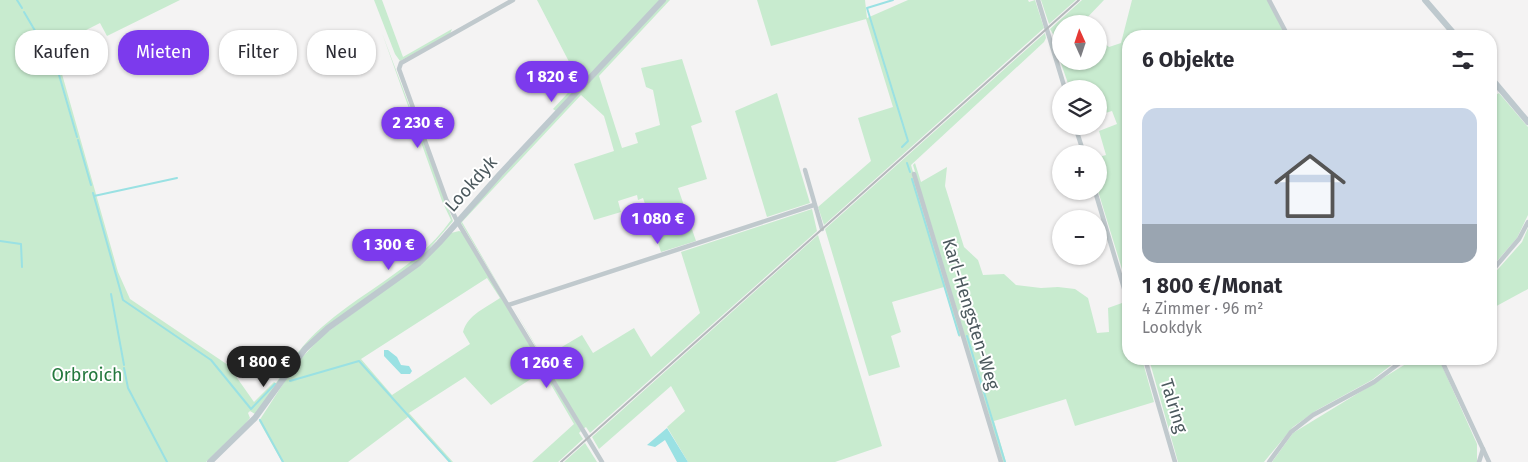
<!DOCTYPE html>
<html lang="de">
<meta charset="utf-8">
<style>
:root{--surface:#fff;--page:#f2f2f3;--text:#2b2b33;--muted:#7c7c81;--line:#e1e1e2;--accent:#7c3aed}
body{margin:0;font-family:"Fira Sans",sans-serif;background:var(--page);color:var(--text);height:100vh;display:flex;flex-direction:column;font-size:19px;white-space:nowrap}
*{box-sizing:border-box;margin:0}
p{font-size:16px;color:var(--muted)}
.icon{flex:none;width:28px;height:28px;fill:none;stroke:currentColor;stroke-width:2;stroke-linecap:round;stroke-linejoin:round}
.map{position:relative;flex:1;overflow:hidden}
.details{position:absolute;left:1122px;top:30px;width:375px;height:335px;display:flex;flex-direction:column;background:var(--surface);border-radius:20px;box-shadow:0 1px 4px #0004}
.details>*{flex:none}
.guide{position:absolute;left:15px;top:30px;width:475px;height:45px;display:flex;gap:10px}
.needle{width:32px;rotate:357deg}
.controls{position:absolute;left:1052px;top:15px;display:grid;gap:10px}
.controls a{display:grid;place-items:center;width:55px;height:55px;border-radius:50%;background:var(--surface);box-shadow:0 1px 4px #0004;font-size:25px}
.price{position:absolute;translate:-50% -42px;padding:0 11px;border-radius:18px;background:var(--accent);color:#fff;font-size:16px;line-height:32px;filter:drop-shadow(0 1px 2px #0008)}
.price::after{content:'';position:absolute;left:50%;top:30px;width:15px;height:11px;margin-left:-8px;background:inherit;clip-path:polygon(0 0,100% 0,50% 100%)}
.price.active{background:#222;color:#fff}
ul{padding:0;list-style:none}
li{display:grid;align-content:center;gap:10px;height:265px;padding:0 20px}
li+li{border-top:1px solid var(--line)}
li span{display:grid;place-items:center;height:155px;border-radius:15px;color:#555}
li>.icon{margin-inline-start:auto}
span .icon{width:90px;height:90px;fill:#fffc;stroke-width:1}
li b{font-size:21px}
h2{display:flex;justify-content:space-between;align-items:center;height:60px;padding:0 20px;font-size:21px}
.tag{padding:0 18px;border-radius:20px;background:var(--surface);box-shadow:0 1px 4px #0004;font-size:18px;line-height:45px}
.tag.active{background:var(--accent);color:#fff}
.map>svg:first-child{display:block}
</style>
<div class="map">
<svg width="1528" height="462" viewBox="0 0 1528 462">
<rect width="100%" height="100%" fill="#f4f3f3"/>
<!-- green -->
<g fill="#c8ebcf" fill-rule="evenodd">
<path d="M0,0H180L107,36L100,23L49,49L60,67L118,272L130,299L228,365L254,402L274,382L276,383C290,363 303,343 322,327C364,290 418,267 451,220L442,201L382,33L453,221L416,264L328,325L255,414L250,411L248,413L250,418L245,424L206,462H0Z"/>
<polygon points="374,0 382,0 403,57 452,29 450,34 400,61 395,54"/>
<polygon points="537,0 661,0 556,111 553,109 579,81"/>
<polygon points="666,0 670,0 599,76 622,148 638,143 635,133 660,125 653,90 646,87 641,68 682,59 702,122 691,126 707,179 678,188 696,241 661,252 643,198 638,200 637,195 618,201 621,212 594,220 574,164 614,151 604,116 581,95 462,222 508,301 461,223 461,220"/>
<polygon points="757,0 865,0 867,18 908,0 1028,0 1029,2 1035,0 1044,28 824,225 818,207 871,161 858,118 893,107 866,19 771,46"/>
<polygon points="1041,0 1076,0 1049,24"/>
<polygon points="1082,0 1104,0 1081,24 1061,24 1061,40 1056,39 1050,29"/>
<polygon points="1132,0 1268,0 1287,36 1129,36 1129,292 1098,191 1099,157 1106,155 1099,131 1117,124 1112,111 1099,115 1099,89 1070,89 1058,55 1061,51 1061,61 1099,61 1099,39 1109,47 1121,43"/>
<polygon points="1045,33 1046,38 1044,42 911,165 961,336 959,337 944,287 892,302 901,332 891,336 900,367 869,376 825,229"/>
<polygon points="777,93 810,203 767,217 735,111"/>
<polygon points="1499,93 1528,127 1528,215 1517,238 1491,268 1491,98"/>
<polygon points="915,163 921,182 947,167 945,186 964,247 978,260 983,275 1004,274 1016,285 1041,288 1058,287 1075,289 1088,298 1097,333 1109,332 1108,308 1122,303 1126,304 1129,315 1129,359 1142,359 1154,402 1075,426 1066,399 994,421 1006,462 1003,462 913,165"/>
<polygon points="812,209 817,231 590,433 586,427 583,429 513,307 543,358 582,335 593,353 634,328 651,357 700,313 681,252"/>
<polygon points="1528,228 1528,289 1491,309 1491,277 1522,242"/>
<path d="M459,231L462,232L581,431L579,433L583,439L558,462H532L574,424L543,371L491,405L465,377L409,413L453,462H449L408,417L348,462H282L259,421L296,364L322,336L419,265L451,233ZM487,278L500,298C486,308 468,314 463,332L470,344L392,395L361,359Z"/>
<polygon points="818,235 882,446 835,462 688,462 667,427 685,411 671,386 599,449 592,437"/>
<polygon points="1149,359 1399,359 1372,380 1317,410 1293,427 1264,462 1178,462"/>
<polygon points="1414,359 1439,359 1477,444 1477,462 1272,462 1293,433"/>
<polygon points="585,443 597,462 564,462"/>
</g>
<!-- water -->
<g fill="#9ae1e3">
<polygon points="384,350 388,350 397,357 401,365 409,366 412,371 410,374 401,374 384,356"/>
<polygon points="667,428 688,462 677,462 665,440 655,447 647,445"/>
</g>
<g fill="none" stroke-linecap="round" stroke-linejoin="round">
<!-- stream -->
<g stroke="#9ae1e3" stroke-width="2">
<polyline points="17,0 22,8"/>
<polyline points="893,0 867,8 908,141 902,147"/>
<polyline points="24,12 57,68 77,137"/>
<polyline points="78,140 91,185"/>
<polyline points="907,163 910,172"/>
<polyline points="912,179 959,335"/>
<polyline points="93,193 123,300 211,360 251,409 275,384"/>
<polyline points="94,196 177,178"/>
<polyline points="0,241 21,244 22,267"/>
<polyline points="111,294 124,365"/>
<polyline points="967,336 1005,462"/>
<polyline points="124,368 128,388 167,462"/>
<polyline points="290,381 359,361 450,462"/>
<polyline points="260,420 283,462"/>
</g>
<!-- street -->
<g stroke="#c0c9cd" stroke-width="4.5">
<polyline points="513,0 401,63 399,69 446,199 457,221 602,462"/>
<polyline points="1038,0 1065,89"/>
<polyline points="1269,0 1288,36"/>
<polyline points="1075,126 1084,154"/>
<polyline points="805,170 822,229"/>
<polyline points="914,174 1001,462"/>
<polyline points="1095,191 1129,305"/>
<polyline points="1491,272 1519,239 1528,222"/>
<polyline points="508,305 814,205"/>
<polyline points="1145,359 1175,462"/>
<polyline points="1441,359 1489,462"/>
<polyline points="1269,462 1291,432 1313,415 1374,382 1405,359"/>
<polyline points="1479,462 1483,449"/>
</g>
<!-- secondary -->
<g stroke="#bec9ce" stroke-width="6">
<polyline points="1425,0 1456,36"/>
<polyline points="1491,78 1528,122"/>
<polyline points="210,462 255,418 305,349 328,328 419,263 439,243 500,174 663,0"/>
</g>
<!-- rail -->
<polyline stroke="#b5b9bc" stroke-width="2" points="561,462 1079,0"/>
</g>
<g text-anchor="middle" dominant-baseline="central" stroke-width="4" stroke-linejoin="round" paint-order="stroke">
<!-- street labels -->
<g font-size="18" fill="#4c595e" stroke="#fff">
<text transform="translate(471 184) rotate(-48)">Lookdyk</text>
<text transform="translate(971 314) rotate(73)">Karl-Hengsten-Weg</text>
<text transform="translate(1174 406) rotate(73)">Talring</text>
</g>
<!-- park labels -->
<g font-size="18" fill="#24783e" stroke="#fff">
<text x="87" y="375">Orbroich</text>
</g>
</g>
</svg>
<div class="controls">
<a><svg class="needle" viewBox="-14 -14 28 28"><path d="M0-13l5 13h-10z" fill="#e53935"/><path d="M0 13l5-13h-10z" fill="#7c7c81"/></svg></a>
<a><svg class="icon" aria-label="layers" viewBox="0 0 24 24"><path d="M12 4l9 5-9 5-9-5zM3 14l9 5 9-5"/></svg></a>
<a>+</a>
<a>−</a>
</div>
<b class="price" style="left:552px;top:103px">1 820 €</b>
<b class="price" style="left:418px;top:149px">2 230 €</b>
<b class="price" style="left:658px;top:245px">1 080 €</b>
<b class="price" style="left:389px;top:271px">1 300 €</b>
<b class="price active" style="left:264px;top:388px">1 800 €</b>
<b class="price" style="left:547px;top:389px">1 260 €</b>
<div class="guide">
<a class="tag">Kaufen</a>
<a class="tag active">Mieten</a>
<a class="tag">Filter</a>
<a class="tag">Neu</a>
</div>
<section class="details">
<h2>6 Objekte<svg class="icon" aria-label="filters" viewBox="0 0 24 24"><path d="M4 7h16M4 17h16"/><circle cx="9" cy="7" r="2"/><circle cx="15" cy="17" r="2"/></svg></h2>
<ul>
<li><span style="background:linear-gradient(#c9d6e8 75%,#9aa5b1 0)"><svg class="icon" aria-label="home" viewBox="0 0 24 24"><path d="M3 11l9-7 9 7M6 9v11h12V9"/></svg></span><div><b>1 800 €/Monat</b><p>4 Zimmer · 96 m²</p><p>Lookdyk</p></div></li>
</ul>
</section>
</div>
